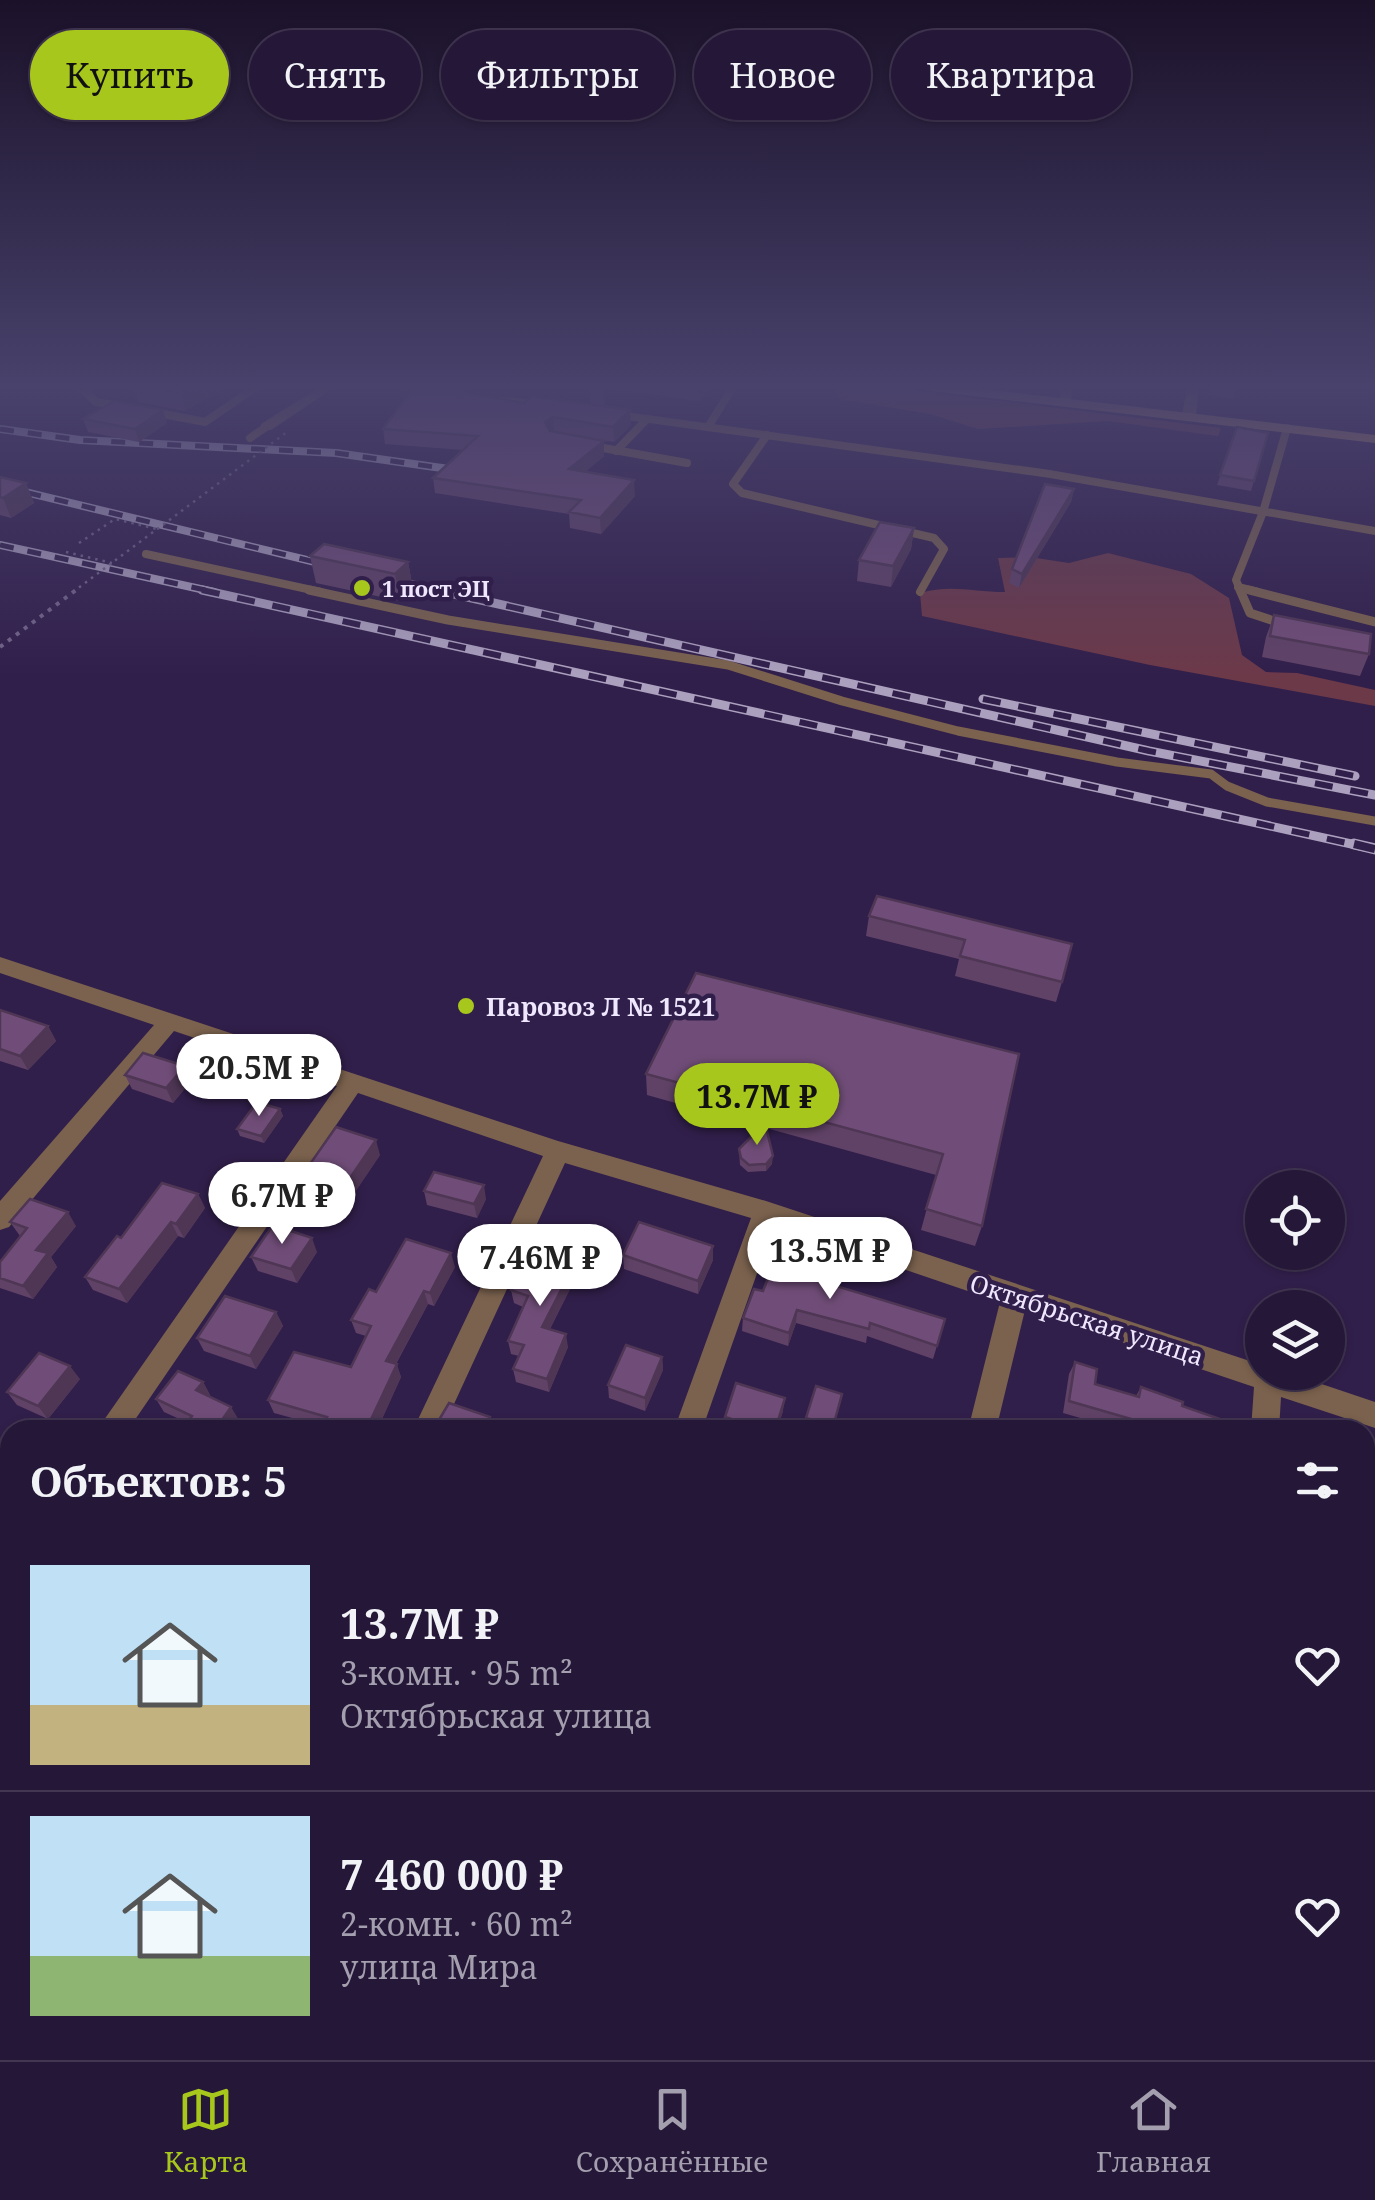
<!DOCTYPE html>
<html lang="ru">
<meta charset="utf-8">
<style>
:root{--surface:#251738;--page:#312443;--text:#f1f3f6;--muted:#a39fae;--line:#423653;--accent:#a8c71c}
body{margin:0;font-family:"Noto Serif",serif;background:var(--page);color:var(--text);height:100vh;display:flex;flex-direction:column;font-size:38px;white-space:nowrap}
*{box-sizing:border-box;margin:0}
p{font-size:32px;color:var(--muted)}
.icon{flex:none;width:55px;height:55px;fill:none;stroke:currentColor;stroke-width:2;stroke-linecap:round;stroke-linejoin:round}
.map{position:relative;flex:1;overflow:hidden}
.details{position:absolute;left:0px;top:1420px;width:1375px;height:640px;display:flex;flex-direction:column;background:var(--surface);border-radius:30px 30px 0 0;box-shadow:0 2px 8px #0004,0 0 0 2px var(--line)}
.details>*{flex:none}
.banner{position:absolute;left:30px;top:30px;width:1315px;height:90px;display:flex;gap:20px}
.tools{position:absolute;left:1245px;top:1170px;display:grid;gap:20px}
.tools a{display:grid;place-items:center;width:100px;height:100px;border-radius:50%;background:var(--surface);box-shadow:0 2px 8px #0004,0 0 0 2px var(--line);font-size:50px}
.price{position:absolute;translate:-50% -85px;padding:0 22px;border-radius:35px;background:#fff;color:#222;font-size:32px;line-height:65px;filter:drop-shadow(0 2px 5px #0008)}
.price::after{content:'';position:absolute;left:50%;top:60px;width:30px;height:22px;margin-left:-15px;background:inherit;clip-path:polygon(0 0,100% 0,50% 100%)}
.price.active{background:var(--accent);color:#111}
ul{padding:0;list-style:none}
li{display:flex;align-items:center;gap:30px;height:250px;padding:0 30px}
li+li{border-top:2px solid var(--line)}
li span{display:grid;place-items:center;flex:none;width:280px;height:200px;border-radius:0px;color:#555}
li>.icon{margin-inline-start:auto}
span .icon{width:120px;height:120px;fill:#fffc;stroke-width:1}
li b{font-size:42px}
h2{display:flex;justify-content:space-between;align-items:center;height:120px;padding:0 30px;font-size:42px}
.chip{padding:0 35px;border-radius:45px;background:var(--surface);box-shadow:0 2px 8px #0004,0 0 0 2px var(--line);font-size:35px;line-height:90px}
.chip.active{background:var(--accent);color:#111}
.tab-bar{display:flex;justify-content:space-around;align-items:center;height:140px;border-top:2px solid var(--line);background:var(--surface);font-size:28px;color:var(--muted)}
.tab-bar a{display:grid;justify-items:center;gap:5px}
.tab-bar .active{color:var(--accent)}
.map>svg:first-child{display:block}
</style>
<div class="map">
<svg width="1375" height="2060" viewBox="0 0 1375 2060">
<rect width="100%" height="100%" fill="#311f4b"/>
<!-- green -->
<g fill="#6c3949">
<polygon points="841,387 885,387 1221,428 1218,436 1108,421 978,429 930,414 839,399 833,391"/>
<path d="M1108,553L1191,574L1229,598L1242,655L1266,672L1297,673L1375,690V706L1150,665L922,616L920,593C950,584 974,592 1005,592L998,558L1030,557L1069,563Z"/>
</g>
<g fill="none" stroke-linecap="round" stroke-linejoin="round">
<!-- path -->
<g stroke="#736589" stroke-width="2.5" stroke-dasharray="2.5 5" stroke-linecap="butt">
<polyline points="79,543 115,519 157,529"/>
<polyline points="66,552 112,563"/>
</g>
<!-- lane-far1 -->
<g stroke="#7b624e" stroke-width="8">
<polyline points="80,387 96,402 120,406"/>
<polyline points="153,412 205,422 256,387"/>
<polyline points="708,427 733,387"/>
<polyline points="767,435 733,484 742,493 934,538 944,549 920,592"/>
<polyline points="250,438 266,427"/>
<polyline points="592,446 687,463"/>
<polyline points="616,451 647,419"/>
<polyline points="146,554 321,592"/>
<polyline points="1238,587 1258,592"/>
<polyline points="1241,592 1236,580 1263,512 1287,428"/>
</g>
<!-- lane -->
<g stroke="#7b624e" stroke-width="9">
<polyline points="309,590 448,620 728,665 842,701 958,731 1117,762 1211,774 1227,786 1267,802 1375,821"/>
<polyline points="1240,590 1250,613 1283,624"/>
<polyline points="1249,590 1375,622"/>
</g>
<!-- street -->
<g fill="#7b624e" fill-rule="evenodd">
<polygon points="320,387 335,387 271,430 261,430 261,424"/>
<polygon points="385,387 421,387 448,394 442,398"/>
<polygon points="1061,387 1073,387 1070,405 1059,402"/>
<polygon points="1187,387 1199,387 1196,416 1189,420 1182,416"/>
<polygon points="484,395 556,402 562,406 556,410 479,402 478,399"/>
<polygon points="603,409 1050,470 1375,527 1375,535 1050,478 598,416 598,410"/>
<polygon points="0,957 558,1141 766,1201 1262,1365 1262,1372 1286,1372 1375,1402 1375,1428 1281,1397 1279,1430 1251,1430 1254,1387 1025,1310 996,1430 968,1430 1000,1302 774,1225 702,1430 674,1430 751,1218 565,1163 442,1430 413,1430 543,1156 358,1093 128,1430 97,1430 337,1086 174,1031 9,1227 0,1230 0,1201 154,1025 0,973"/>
<polygon points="10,1562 10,1602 0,1607 0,1566"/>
<polygon points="117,2050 155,2050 151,2060 113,2060"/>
<polygon points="446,2050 484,2050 480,2060 442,2060"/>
<polygon points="806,2050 844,2050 841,2060 803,2060"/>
<rect x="1208" y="2050" width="38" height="10"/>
</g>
<!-- secondary -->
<polygon fill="#a88161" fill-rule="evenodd" points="923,387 968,387 1375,435 1375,443 930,391"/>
<!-- rail-far2 casing -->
<g stroke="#aba0be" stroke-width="8">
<g id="rail-far2">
<polyline points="0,429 80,440 336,453 470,472"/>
<polyline points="0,486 340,568"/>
<polyline points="0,545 214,592"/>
<polyline points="384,578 447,592"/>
</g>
</g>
<!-- rail-far1 casing -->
<g stroke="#aba0be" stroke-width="9">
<g id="rail-far1">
<polyline points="202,590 1365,847"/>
<polyline points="436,590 1149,751 1375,795"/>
<polyline points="983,699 1355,776"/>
</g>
</g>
<!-- rail casing -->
<g stroke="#aba0be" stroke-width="11">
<polyline id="rail" points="1354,844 1375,849"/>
</g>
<!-- rail-far2 -->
<use href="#rail-far2" stroke="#311f4b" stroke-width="5" stroke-dasharray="14" stroke-linecap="butt"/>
<!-- rail-far1 -->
<use href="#rail-far1" stroke="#311f4b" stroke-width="6" stroke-dasharray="18" stroke-linecap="butt"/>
<!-- rail -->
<use href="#rail" stroke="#311f4b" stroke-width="8" stroke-dasharray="22" stroke-linecap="butt"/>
<!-- path-bridge-far1 -->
<polyline stroke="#736589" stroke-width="2.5" stroke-dasharray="2.5 5" stroke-linecap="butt" points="73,592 287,432"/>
<!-- path-bridge -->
<polyline stroke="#736589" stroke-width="4" stroke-dasharray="4 6" stroke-linecap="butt" points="0,647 76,590"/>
</g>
<!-- wall -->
<g fill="#604267">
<polygon points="133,387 224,387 185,411 138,402"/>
<polygon points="590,387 711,387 699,401 607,388 604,406 631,425 614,442 554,432 604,456 585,472 635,496 601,534 570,528 569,514 435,493 433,478 463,450 385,444 383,429 524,403 590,404"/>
<polygon points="1210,387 1237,387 1234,399 1208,395"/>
<polygon points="83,419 167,423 139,442 88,432"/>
<polygon points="1237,427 1268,433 1251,491 1217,485"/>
<polygon points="0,477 26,483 34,503 11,518 0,515"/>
<polygon points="1074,489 1071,502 1019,588 1009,583 1012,569"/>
<polygon points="914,528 911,549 891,587 857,581 859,560"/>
<polygon points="310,556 408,562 413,589 400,601 316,583"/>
<polygon points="1274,615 1369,654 1360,676 1262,657 1266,637"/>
<polygon points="877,896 1062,982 1056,1002 955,976 959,959 866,936 869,916"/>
<polygon points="0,1010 48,1026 56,1041 28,1070 0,1061"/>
<polygon points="1019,1054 982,1226 975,1246 921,1230 936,1175 766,1128 772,1164 766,1171 748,1172 740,1165 739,1149 761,1127 647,1095 646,1074"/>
<polygon points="185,1066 191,1081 173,1103 132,1089 125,1075"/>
<polygon points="280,1109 283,1116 264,1143 240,1136 237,1129"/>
<polygon points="380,1155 355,1192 315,1178 310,1164"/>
<polygon points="424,1191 486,1199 477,1218 427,1205"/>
<polygon points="198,1194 205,1208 184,1238 178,1236 127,1303 93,1290 85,1277 121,1238"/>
<polygon points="10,1222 76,1226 51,1257 57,1267 33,1299 0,1288 0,1262 20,1236"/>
<polygon points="812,1251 810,1265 805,1277 945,1319 933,1359 867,1336 866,1343 796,1323 788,1346 742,1331 743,1318 763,1291"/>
<polygon points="317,1252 297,1283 258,1271 251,1257"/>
<polygon points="623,1255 713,1260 698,1294 624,1269"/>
<polygon points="455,1267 434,1306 428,1304 396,1364 401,1377 377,1430 319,1430 321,1426 274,1413 268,1400 351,1367 366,1336 356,1333 351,1320"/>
<polygon points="579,1271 550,1329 568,1347 549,1392 516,1382 513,1369 519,1356 511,1354 508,1341 523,1307 514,1303 511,1290"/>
<polygon points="276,1312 283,1326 256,1369 204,1351 197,1338"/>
<polygon points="662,1357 663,1370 645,1411 609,1398 608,1385"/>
<polygon points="1075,1362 1095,1384 1136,1396 1141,1387 1182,1406 1240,1430 1122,1430 1063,1413 1069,1374"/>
<polygon points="80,1379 48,1419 17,1405 7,1392"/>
<polygon points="203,1382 210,1395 209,1396 239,1420 188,1423 164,1412 156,1399"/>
<polygon points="842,1394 832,1430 822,1430 805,1425 806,1418"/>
<polygon points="783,1411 777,1430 725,1430 725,1417"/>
<polygon points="1365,1569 1375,1572 1375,1617 1365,1614"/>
<polygon points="10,1670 10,1712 0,1706 0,1686"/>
<polygon points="1365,1968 1371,2050 1357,2053 1349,2050 1365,2050"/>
</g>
<!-- shaded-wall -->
<g fill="#4e3654">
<polygon points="190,387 224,387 185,411 180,393"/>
<polygon points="603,387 607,387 604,407 603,390"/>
<polygon points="699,387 711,387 699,401"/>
<polygon points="163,410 167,423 139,442 135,429"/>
<polygon points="630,410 631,425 614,442 613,427"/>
<polygon points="553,417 554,432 546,437 545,422"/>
<polygon points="604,441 604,456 570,484 569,469"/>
<polygon points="634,480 635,496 601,534 600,518"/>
<polygon points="26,483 34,503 11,518 3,498"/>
<polygon points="1074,489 1071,502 1019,588 1022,574"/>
<polygon points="914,528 911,549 891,587 893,566"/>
<polygon points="408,562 413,589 400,601 395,574"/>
<polygon points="48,1026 56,1041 28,1070 20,1056"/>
<polygon points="185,1066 191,1081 173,1103 166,1088"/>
<polygon points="280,1109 283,1116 264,1143 261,1136"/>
<polygon points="376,1140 380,1155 355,1192 350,1178"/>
<polygon points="773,1156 772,1164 766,1171 766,1164"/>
<polygon points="484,1185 486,1199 477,1218 474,1204"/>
<polygon points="198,1194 205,1208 184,1238 176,1224"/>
<polygon points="68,1212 76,1226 51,1257 57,1267 33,1299 23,1286 36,1250"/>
<polygon points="171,1222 178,1236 127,1303 119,1289"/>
<polygon points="312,1238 317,1252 297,1283 291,1269"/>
<polygon points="713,1246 713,1260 698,1294 698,1281"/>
<polygon points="812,1251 810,1265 801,1290 803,1276"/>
<polygon points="451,1253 455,1267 434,1306 430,1293"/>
<polygon points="578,1257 579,1271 544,1340 542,1327"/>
<polygon points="424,1291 428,1304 390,1374 386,1361"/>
<polygon points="797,1310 796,1323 788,1346 789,1333"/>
<polygon points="276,1312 283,1326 256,1369 250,1356"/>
<polygon points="566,1334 568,1347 549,1392 547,1379"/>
<polygon points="662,1357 663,1370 645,1411 645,1398"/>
<polygon points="397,1364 401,1377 377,1430 366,1430"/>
<polygon points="70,1366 80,1379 48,1419 38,1406"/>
<polygon points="203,1382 210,1395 204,1403 196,1390"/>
<polygon points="785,1398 783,1411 777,1430 775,1430"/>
<polygon points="231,1407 239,1420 231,1430 215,1430"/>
<polygon points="490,1417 493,1430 484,1430"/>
<polygon points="7,1442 10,1444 10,1466 0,1481 0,1452"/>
<polygon points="7,1792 10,1794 10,1815 0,1832 0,1803"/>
<polygon points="49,2050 64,2050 59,2060 44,2060"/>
<polygon points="240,2050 251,2050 247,2060 236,2060"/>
</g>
<!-- building -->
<g fill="#704d78" stroke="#4e3654" stroke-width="2.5">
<polygon points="147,387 190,387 180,393"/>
<polygon points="414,387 435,387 524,403 532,396 630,410 613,427 553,417 545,422 550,431 604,441 569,469 634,480 600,518 569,512 581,500 433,478 478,436 383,429"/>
<polygon points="114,401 163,410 135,429 83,419"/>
<polygon points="1237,427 1268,433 1254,481 1220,475"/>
<polygon points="0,477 26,483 3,498 0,497"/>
<polygon points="1045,484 1074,489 1022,574 1012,569"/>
<polygon points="880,522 914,528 893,566 859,560"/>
<polygon points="324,544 408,562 395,574 310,556"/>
<polygon points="1274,615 1371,634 1369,654 1270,636"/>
<polygon points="877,896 1072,944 1062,982 960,956 965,940 869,916"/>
<polygon points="696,973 1019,1054 982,1226 926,1209 943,1154 646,1074"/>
<polygon points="0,1010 48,1026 20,1056 0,1049"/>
<polygon points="143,1053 185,1066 166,1088 125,1075"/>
<polygon points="257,1102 280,1109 261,1136 237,1129"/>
<polygon points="765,1123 773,1156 766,1164 749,1165 741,1158 739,1149"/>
<polygon points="336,1127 376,1140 350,1178 310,1164"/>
<polygon points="434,1172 484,1185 474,1204 424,1191"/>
<polygon points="162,1183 198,1194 176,1224 171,1222 119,1289 85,1277 117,1236 121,1238"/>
<polygon points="30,1199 68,1212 36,1250 48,1253 23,1286 0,1278 0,1262 27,1228 10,1222"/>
<polygon points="639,1222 713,1246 698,1281 623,1255"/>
<polygon points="273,1225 312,1238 291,1269 251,1257"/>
<polygon points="406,1239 451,1253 430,1293 424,1291 386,1361 397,1364 366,1430 319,1430 327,1417 268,1400 294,1352 351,1367 371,1326 351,1320 369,1289 376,1292"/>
<polygon points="782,1242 812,1251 803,1276 945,1319 937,1346 870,1323 869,1329 797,1310 789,1333 743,1318 754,1289 763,1291"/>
<polygon points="536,1243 578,1257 542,1327 566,1334 547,1379 513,1369 524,1345 508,1341 528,1296 511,1290"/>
<polygon points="225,1296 276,1312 250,1356 197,1338"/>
<polygon points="626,1345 662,1357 645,1398 608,1385"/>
<polygon points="39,1353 70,1366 38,1406 7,1392"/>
<polygon points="1075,1362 1097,1369 1095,1384 1139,1397 1141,1387 1183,1402 1182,1406 1240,1426 1240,1430 1152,1430 1134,1424 1135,1420 1069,1401"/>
<polygon points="178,1371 203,1382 196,1390 231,1407 215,1430 183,1430 192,1416 156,1399"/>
<polygon points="736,1383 785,1398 775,1430 767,1430 725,1417"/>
<polygon points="816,1386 842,1394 833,1427 806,1418"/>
<polygon points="449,1403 490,1417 484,1430 433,1430"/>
<polygon points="0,1439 7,1442 0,1452"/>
<polygon points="1365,1451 1370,1453 1370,1498 1365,1496"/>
<polygon points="1365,1569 1375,1572 1375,1603 1365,1600"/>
<polygon points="10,1670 10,1707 0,1703 0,1686"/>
<polygon points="0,1788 7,1792 0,1803"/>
<polygon points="1365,1803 1369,1804 1370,1913 1365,1911"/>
<polygon points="1365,1968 1371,1970 1371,2050 1365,2047"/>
<polygon points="10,2003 10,2050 49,2050 44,2060 0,2060 0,2021"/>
<polygon points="205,2050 240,2050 236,2060 227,2060"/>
<polygon points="525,2050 591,2050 588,2060 521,2060"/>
<polygon points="700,2050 765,2050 763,2060 704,2060 698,2057"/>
</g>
<!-- sky -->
<linearGradient id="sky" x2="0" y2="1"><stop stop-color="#1b1129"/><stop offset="0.57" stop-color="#48426c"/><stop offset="1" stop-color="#48426c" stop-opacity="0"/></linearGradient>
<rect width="1375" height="676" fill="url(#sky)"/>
<!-- markers -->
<g fill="#a8c71c" stroke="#311f4b" stroke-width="4">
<circle cx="362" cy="588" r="10"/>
<circle cx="466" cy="1006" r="10"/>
</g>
<g text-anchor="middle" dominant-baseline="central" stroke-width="9" stroke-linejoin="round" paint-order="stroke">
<!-- far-poi labels -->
<g font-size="22" font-weight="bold" fill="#eee7fe" stroke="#311f4b" text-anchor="start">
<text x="382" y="588">1 пост ЭЦ</text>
</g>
<!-- poi labels -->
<g font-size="25" font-weight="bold" fill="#eee7fe" stroke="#311f4b" text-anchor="start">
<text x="486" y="1006">Паровоз Л № 1521</text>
</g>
<!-- street labels -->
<g font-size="25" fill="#eee7fe" stroke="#311f4b">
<text transform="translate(1087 1319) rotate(18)">Октябрьская улица</text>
</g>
</g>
</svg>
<div class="tools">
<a><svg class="icon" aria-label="locate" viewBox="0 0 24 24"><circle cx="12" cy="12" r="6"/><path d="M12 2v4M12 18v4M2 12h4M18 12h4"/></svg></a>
<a><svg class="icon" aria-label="layers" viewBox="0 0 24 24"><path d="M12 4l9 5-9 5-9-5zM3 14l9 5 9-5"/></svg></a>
</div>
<b class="price" style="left:259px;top:1119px">20.5M ₽</b>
<b class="price active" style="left:757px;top:1148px">13.7M ₽</b>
<b class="price" style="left:282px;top:1247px">6.7M ₽</b>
<b class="price" style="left:830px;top:1302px">13.5M ₽</b>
<b class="price" style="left:540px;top:1309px">7.46M ₽</b>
<div class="banner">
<a class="chip active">Купить</a>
<a class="chip">Снять</a>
<a class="chip">Фильтры</a>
<a class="chip">Новое</a>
<a class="chip">Квартира</a>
</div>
<section class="details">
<h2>Объектов: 5<svg class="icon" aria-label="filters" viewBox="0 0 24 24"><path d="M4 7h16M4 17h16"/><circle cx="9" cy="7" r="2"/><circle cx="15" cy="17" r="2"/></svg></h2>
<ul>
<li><span style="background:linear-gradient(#bfe0f5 70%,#c2b280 0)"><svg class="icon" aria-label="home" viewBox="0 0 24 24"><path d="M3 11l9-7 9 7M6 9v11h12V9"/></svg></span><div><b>13.7M ₽</b><p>3-комн. · 95 m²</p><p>Октябрьская улица</p></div><svg class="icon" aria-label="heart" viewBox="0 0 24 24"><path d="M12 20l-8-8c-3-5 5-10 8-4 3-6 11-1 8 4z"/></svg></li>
<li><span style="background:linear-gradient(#bfe0f5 70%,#8fb573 0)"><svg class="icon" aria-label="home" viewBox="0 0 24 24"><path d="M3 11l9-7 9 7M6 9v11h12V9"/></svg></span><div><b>7 460 000 ₽</b><p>2-комн. · 60 m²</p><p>улица Мира</p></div><svg class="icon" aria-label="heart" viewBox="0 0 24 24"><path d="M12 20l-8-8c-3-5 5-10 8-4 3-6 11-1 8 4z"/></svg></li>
</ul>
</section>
</div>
<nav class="tab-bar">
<a class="active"><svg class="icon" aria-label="map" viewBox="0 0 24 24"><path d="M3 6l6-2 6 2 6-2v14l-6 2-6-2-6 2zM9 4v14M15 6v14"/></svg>Карта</a>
<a><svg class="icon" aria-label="saved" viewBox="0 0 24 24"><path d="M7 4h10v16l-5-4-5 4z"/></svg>Сохранённые</a>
<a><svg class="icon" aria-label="home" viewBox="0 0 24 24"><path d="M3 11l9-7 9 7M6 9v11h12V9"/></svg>Главная</a>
</nav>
